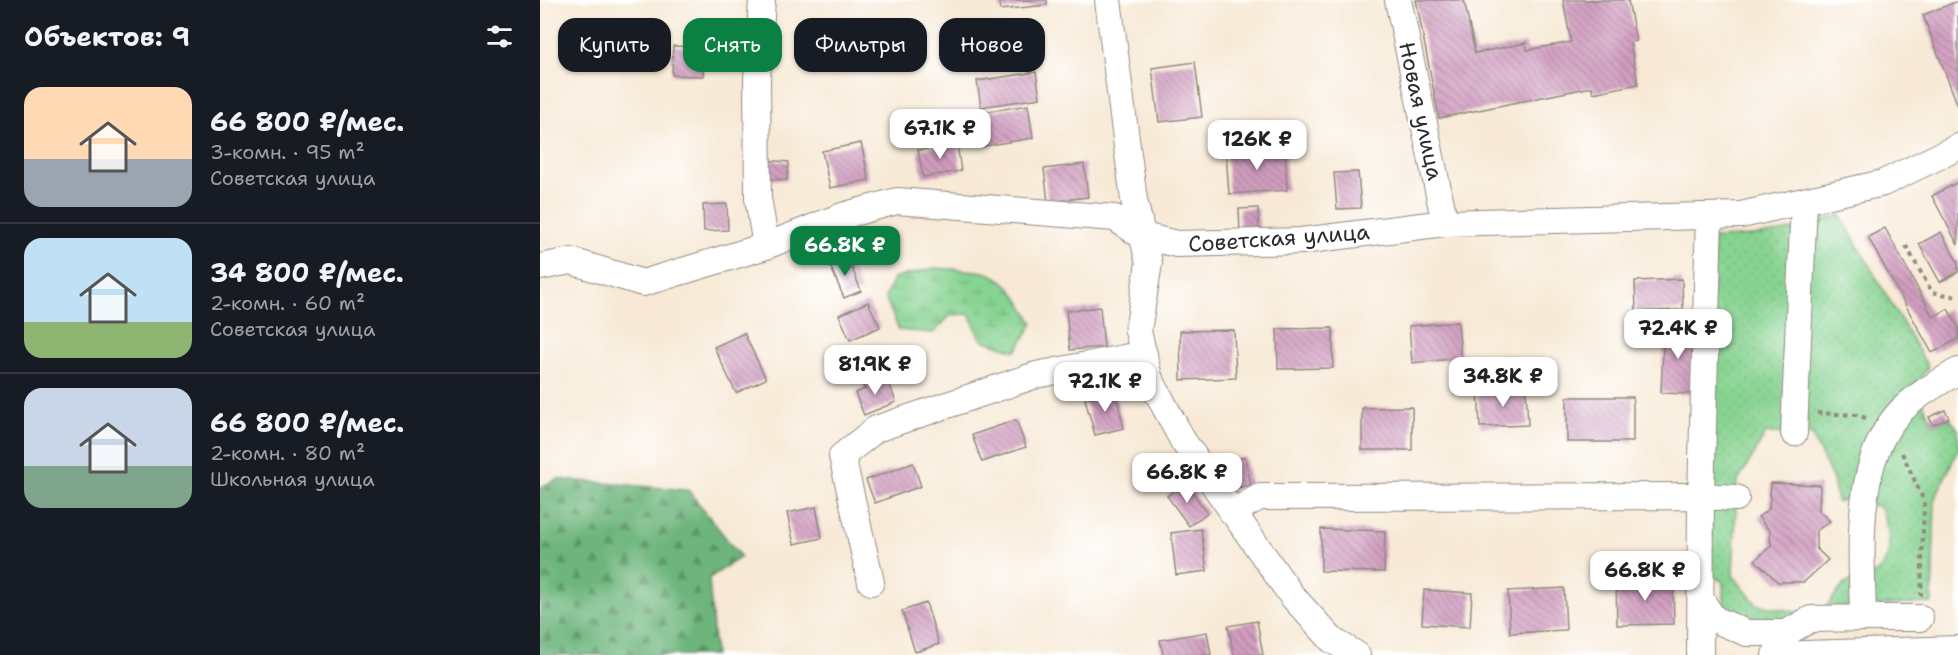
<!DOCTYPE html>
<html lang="ru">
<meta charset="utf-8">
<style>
:root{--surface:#171b24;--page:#20242c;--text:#f1f3f6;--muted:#9ea1a6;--line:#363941;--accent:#0b8043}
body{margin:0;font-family:"Shantell Sans",sans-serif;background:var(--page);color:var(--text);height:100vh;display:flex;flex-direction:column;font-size:22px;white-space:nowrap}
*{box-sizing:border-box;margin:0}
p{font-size:20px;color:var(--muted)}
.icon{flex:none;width:33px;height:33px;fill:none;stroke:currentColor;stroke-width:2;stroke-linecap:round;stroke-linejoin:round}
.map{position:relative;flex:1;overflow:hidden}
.drawer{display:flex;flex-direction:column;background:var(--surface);width:540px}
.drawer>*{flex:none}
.guide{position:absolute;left:18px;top:18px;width:570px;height:54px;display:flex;gap:12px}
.price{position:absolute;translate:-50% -51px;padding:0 14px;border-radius:12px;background:#fff;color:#222;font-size:20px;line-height:39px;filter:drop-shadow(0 2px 3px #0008)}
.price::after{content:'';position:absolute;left:50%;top:36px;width:18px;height:14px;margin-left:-9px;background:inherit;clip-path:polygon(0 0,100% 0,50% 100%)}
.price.on{background:var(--accent);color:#fff}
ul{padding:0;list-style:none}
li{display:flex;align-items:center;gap:18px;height:150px;padding:0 24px}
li+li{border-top:2px solid var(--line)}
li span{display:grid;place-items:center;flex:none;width:168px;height:120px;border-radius:18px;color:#555}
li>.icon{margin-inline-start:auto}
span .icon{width:72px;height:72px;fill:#fffc;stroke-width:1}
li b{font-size:26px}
h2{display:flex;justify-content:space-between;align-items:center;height:72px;padding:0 24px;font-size:26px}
.tag{padding:0 21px;border-radius:18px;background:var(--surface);box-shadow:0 2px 4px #0004;font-size:21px;line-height:54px}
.tag.on{background:var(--accent);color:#fff}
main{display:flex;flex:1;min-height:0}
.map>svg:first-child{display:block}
</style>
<main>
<section class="drawer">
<h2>Объектов: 9<svg class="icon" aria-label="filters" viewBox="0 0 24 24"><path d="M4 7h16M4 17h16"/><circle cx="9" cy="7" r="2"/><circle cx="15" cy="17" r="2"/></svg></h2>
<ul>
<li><span style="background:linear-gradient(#ffd9b3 60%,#9aa5b1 0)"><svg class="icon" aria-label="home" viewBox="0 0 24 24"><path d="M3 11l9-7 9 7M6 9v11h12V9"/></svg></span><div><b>66 800 ₽/мес.</b><p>3-комн. · 95 m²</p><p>Советская улица</p></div></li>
<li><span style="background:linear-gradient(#bfe0f5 70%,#8fb573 0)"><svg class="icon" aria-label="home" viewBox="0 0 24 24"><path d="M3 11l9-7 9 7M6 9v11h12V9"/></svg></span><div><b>34 800 ₽/мес.</b><p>2-комн. · 60 m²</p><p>Советская улица</p></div></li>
<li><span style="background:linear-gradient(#c9d6e8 65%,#7fa58c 0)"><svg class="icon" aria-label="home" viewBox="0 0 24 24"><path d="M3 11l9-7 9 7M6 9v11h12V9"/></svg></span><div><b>66 800 ₽/мес.</b><p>2-комн. · 80 m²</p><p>Школьная улица</p></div></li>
</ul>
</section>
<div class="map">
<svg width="1418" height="655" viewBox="0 0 1418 655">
<defs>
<pattern id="forest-firs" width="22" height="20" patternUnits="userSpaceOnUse" patternTransform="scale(1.5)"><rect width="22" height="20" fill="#6db57b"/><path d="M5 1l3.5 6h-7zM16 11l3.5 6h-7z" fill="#5a9365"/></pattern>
<pattern id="wetland-marsh" width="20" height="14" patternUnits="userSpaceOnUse" patternTransform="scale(1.5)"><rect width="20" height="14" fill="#87d391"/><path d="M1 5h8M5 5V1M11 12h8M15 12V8" fill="none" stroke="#75b57d"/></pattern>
<pattern id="park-dots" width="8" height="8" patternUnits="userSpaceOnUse" patternTransform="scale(1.5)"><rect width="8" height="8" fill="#87d391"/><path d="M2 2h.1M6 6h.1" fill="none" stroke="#75b57d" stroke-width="1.8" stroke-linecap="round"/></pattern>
<pattern id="building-back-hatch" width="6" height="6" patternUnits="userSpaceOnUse" patternTransform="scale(1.5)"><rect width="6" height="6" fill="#d19dc0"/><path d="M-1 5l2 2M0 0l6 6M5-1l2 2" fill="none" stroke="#aa809c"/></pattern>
</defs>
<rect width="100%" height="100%" fill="#fff"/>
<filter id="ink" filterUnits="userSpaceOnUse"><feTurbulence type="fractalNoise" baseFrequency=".0167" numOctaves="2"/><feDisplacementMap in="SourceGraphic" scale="12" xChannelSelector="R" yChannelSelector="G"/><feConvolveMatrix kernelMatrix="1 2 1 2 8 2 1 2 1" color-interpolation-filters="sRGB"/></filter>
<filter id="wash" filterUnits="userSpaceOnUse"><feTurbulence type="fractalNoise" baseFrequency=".008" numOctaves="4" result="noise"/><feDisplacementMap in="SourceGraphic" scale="24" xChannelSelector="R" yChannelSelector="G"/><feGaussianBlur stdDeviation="1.35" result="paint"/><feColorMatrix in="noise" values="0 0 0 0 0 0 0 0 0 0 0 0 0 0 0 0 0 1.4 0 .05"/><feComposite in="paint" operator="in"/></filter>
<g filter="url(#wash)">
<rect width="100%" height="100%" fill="#f7e9d5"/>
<!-- forest -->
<polygon fill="url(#forest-firs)" stroke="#4c7053" stroke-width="1.5" points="18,479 148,490 201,557 169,578 175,655 0,655 0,487"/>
<!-- wetland -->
<path fill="url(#wetland-marsh)" stroke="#597f5e" stroke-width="1.5" d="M395,268C456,272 461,267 493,323L476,351L442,340L429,314L411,315L393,333L359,330L345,297L354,278Z"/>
<!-- park -->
<path fill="url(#park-dots)" stroke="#597f5e" stroke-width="1.5" d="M1300,215L1388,367L1375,386L1393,425L1409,418L1418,429V450L1395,498L1392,603L1285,608C1292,601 1300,587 1307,583C1317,577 1329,579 1338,571C1356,555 1348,525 1340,507L1309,498L1297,502L1293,479L1271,434L1226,433L1197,483L1193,575L1216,604L1261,613C1233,632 1213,622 1185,610L1183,582L1170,574L1174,238C1221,237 1256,232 1300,215Z"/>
<g id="blocks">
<!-- building -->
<g fill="url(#building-back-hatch)">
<polygon points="459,0 507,0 507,5 460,10"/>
<polygon points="876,0 924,0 935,53 986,43 987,50 1031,42 1023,0 1088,0 1096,41 1090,42 1098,84 1053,93 1052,87 899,118"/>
<polygon points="1418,1 1418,106 1383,15"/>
<polygon points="133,46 164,47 163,76 132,75"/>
<polygon points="655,62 662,117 619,122 612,68"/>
<polygon points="496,72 500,98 441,107 437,81"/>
<polygon points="488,105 493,138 444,146 439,113"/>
<polygon points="321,143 329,180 290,188 282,151"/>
<polygon points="417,144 421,171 383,177 378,150"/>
<polygon points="745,149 747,190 689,194 686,153"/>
<polygon points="224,160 249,162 247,180 223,179"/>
<polygon points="544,164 548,197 508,202 504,169"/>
<polygon points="818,172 821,208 797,209 794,173"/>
<polygon points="1418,182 1418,245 1392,196"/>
<polygon points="187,204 188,230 164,231 163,205"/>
<polygon points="718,208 719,232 700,233 699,209"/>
<polygon points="1345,228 1393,317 1408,309 1418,327 1418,339 1392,353 1328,237"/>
<polygon points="1401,232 1418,263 1418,272 1400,282 1379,244"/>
<polygon points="307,255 321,291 304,298 289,263"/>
<polygon points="1142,279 1143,310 1096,312 1095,281"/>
<polygon points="328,302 340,327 310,340 299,315"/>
<polygon points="560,307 564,347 530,350 526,311"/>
<polygon points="918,322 921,358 872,363 869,326"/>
<polygon points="1124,327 1155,328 1151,394 1121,393"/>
<polygon points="793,328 793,368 738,369 737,329"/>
<polygon points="694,330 696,378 641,380 640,331"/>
<polygon points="204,333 226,379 196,393 174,347"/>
<polygon points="335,378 337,384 348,380 356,402 324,415 315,393 325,389 322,383"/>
<polygon points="986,388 988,425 940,427 938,390"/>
<polygon points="575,391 584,428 555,435 545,399"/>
<rect x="1027" y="397" width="66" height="45"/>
<polygon points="872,407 872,450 822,450 822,408"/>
<polygon points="1405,410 1409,418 1393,425 1389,417"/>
<polygon points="476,420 486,447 442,462 432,435"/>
<polygon points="705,457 711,485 686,490 681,461"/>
<polygon points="373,463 381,486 335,503 326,480"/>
<polygon points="646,482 667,513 649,526 627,496"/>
<polygon points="1231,483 1280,485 1279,511 1290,521 1276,531 1276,548 1288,560 1264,582 1238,582 1215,560 1231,546 1230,531 1218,517 1229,509"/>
<polygon points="276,507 282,538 254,544 247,513"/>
<polygon points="661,529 667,571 636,575 631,533"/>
<polygon points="781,529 845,531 844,572 781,571"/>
<polygon points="1133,578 1134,624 1077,625 1076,579"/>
<polygon points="1024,588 1026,630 970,633 968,591"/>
<polygon points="884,590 932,593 930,627 882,624"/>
<polygon points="386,603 399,644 375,652 362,611"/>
<polygon points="717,621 723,655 694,655 688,626"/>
<polygon points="667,632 671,655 623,655 620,640"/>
</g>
</g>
</g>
<g filter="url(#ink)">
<use href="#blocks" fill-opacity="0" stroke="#918a80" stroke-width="1.5"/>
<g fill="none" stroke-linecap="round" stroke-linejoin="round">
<!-- minor casing -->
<g stroke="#918a80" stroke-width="28">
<g id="minor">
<polyline points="222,0 217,80 218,198 226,246"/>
<polyline points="568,0 594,200 609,263 598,331 609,377 643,441 752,596 792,640 817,655"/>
<polyline points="858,0 905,223"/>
<polyline points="1169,216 1161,496 1196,498"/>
<polyline points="0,267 31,261 103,283 226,246 302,216 357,201 575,218 602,236 637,244 761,241 905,223 1201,215 1343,183 1418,147"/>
<polyline points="1254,433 1264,201"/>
<polyline points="692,512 720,497 1161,496 1160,655"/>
<polyline points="331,582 302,456 336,429 496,375 604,354"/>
<path d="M1161,600L1174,619L1207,633H1246L1271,619L1323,618C1322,554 1313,465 1358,414C1374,396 1398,383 1418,371"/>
<polyline points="1323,618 1380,618"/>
<polyline points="1235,655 1418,649"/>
</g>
</g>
<!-- path -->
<g stroke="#918a80" stroke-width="4" stroke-dasharray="4.5 4.5" stroke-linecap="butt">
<polyline points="1366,246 1392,292 1418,297"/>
<polyline points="1277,413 1316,415 1326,418"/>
<polyline points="1362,453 1384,501 1381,596"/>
</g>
<!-- minor -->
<use href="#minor" stroke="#fff" stroke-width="26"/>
</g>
</g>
<g text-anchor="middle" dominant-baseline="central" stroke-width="4.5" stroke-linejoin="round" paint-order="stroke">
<!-- street labels -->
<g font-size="22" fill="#2b2b2b" stroke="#fff">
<text transform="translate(881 111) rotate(78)">Новая улица</text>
<text transform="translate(739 238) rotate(-4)">Советская улица</text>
</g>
</g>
</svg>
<b class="price" style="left:400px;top:160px">67.1K ₽</b>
<b class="price" style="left:717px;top:171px">126K ₽</b>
<b class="price on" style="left:305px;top:277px">66.8K ₽</b>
<b class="price" style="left:1138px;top:360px">72.4K ₽</b>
<b class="price" style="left:335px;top:396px">81.9K ₽</b>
<b class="price" style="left:963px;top:408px">34.8K ₽</b>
<b class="price" style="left:565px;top:413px">72.1K ₽</b>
<b class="price" style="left:647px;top:504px">66.8K ₽</b>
<b class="price" style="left:1105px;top:602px">66.8K ₽</b>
<div class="guide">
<a class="tag">Купить</a>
<a class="tag on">Снять</a>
<a class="tag">Фильтры</a>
<a class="tag">Новое</a>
</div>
</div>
</main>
